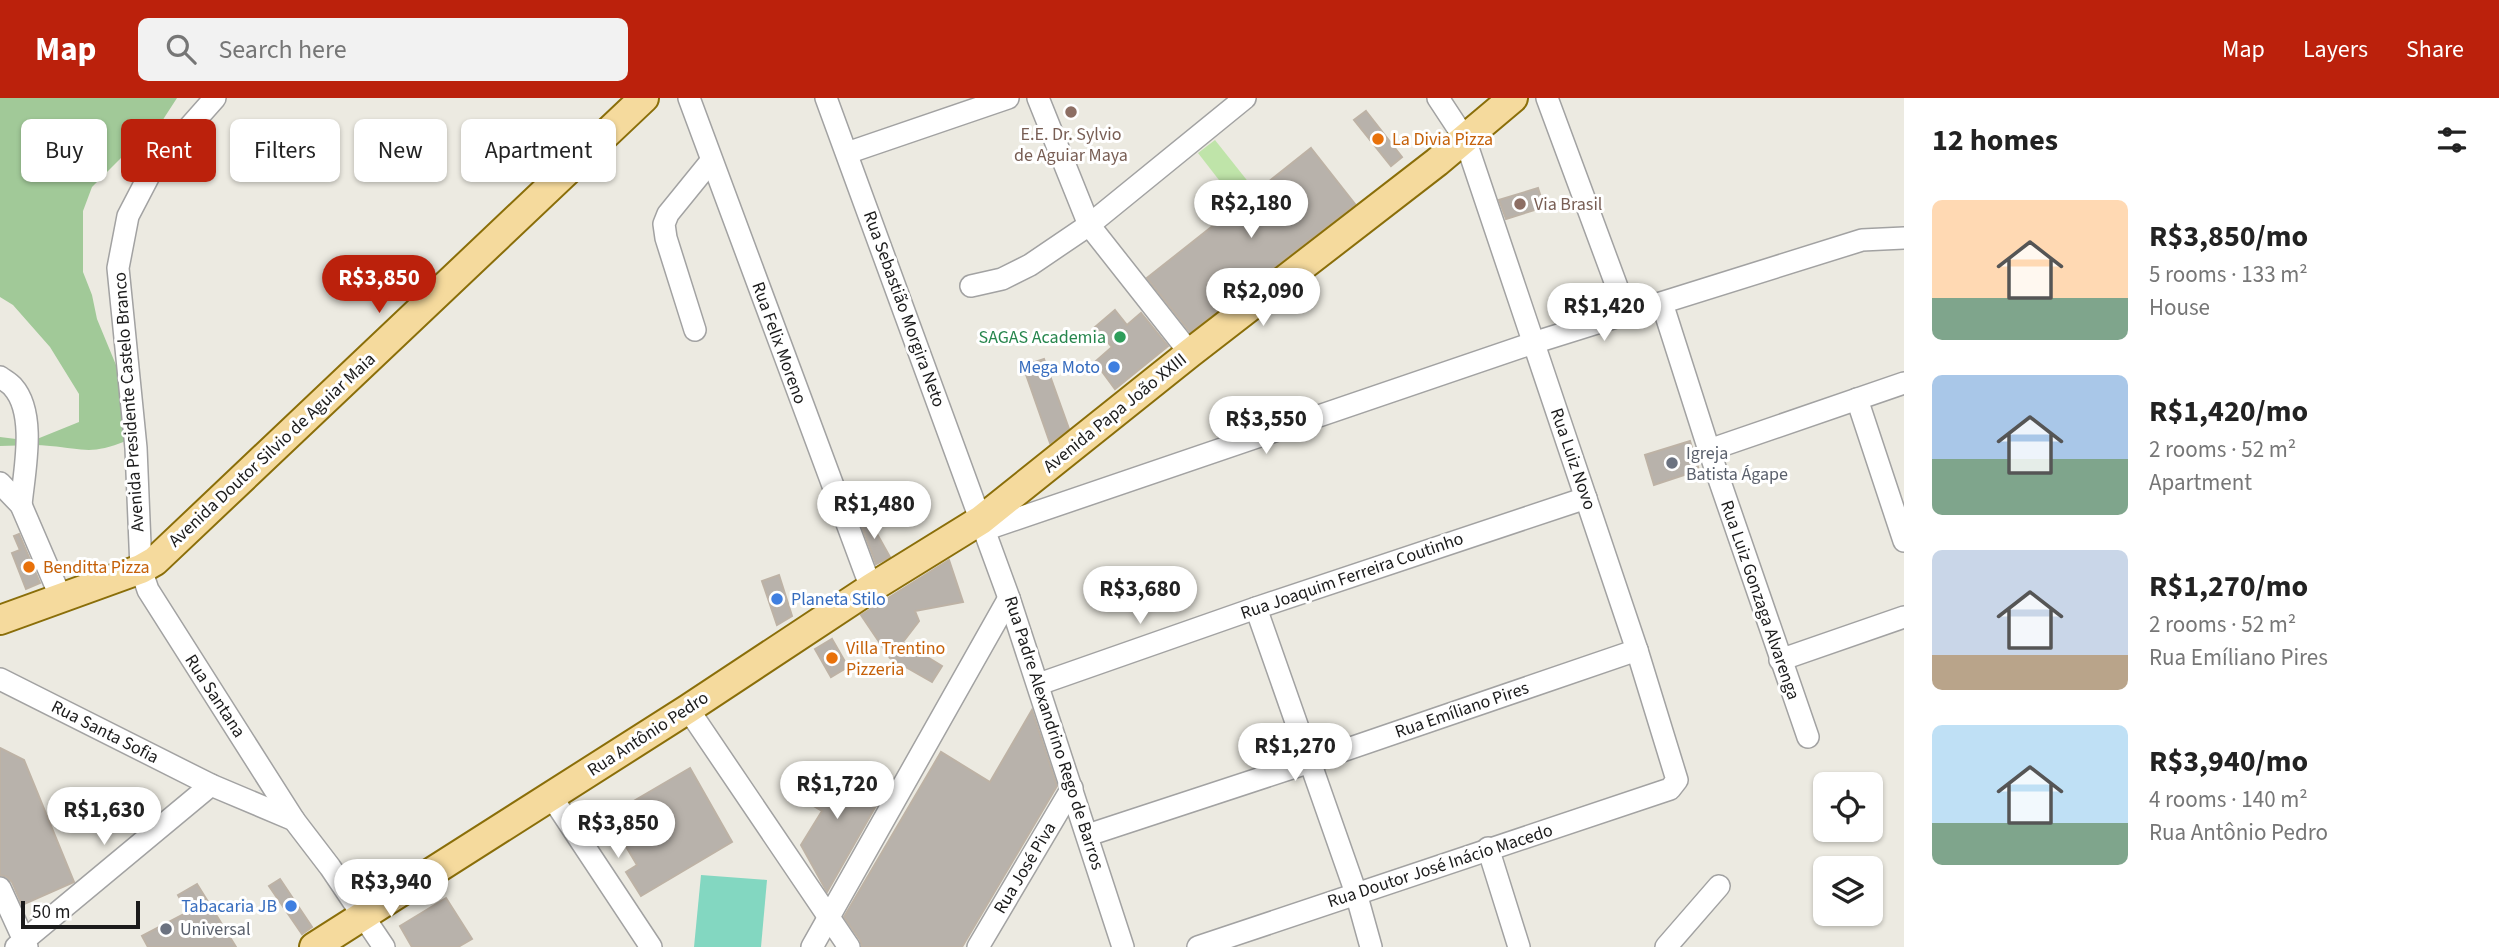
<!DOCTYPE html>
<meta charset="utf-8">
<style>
:root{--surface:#fff;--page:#f2f2f2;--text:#222;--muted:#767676;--accent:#bb210c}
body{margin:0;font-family:"Source Sans 3",sans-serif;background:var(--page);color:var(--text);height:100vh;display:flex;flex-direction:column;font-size:26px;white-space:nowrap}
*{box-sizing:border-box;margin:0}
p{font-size:23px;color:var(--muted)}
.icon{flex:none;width:38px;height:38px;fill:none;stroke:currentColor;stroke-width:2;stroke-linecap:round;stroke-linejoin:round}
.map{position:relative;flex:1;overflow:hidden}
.sheet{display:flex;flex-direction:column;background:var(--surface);width:595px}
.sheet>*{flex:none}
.guide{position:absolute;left:21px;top:21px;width:665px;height:63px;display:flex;gap:14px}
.controls{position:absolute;left:1813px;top:674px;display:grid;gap:14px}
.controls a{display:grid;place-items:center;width:70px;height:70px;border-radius:10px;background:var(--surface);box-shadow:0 2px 5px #0004;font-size:35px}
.scale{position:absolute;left:21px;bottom:18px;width:119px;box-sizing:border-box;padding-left:7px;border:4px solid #1b1b1b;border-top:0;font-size:19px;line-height:24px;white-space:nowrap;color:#1b1b1b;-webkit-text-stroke:5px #fff;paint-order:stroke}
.price{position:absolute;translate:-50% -60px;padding:0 16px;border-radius:24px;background:#fff;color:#222;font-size:23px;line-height:46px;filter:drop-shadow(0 2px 4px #0008)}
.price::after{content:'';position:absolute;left:50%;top:42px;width:21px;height:16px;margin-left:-10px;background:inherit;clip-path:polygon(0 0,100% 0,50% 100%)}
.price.selected{background:var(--accent);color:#fff}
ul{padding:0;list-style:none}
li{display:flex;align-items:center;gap:21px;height:175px;padding:0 28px}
li span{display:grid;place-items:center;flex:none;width:196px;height:140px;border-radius:10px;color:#555}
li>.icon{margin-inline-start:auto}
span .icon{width:84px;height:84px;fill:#fffc;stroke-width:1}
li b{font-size:30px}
h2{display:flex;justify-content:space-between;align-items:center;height:84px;padding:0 28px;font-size:30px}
.chip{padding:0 24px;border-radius:10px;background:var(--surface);box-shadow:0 2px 5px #0004;font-size:24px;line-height:63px}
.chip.selected{background:var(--accent);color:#fff}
header{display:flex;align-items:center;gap:42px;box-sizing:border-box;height:98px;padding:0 35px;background:var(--accent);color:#fff}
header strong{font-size:33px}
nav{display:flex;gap:38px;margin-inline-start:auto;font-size:24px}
.search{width:490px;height:63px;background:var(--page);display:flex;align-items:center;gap:18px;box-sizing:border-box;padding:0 24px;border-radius:10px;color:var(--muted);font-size:26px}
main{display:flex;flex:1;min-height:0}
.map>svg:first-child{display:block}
</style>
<header>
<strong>Map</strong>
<div class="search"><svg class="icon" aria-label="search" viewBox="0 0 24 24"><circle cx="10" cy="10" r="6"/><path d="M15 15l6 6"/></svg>Search here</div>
<nav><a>Map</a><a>Layers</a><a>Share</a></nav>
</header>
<main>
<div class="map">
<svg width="1904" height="849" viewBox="0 0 1904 849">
<rect width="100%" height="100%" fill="#eceae1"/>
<!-- grass -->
<polygon fill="#bfe4a9" points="1215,42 1300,149 1282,163 1198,55"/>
<!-- forest -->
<path fill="#a1c998" d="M0,0H177L153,37L129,52L92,89L83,113V174L92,197L97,221L116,267L130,291L126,343C91,357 85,351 50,348C34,346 17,348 0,348V339L32,343L79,324V296L50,249L13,207L0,199Z"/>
<!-- pitch -->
<polygon fill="#83d7c1" points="701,777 767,782 761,849 694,849"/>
<!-- building -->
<g fill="#b8b2ab" stroke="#bdb2a5" stroke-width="2">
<polygon points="1366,13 1402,59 1391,68 1354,22"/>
<polygon points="1311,50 1355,106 1190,234 1147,180"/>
<polygon points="1538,90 1544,109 1506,121 1499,102"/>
<polygon points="1115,212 1127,227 1141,215 1168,248 1115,291 1095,264 1112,249 1095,229"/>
<polygon points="1044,261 1069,331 1050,345 1023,268"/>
<polygon points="1690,343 1699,372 1654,387 1645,357"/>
<polygon points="867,418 890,459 876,466 859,421"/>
<polygon points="19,436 40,485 26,491 12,455 20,452 14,438"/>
<polygon points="949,462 963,504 915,513 919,523 903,544 942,568 932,584 890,560 861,517"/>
<polygon points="779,477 792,518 777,527 762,483"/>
<polygon points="832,541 848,569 831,579 815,551"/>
<polygon points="1032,612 1057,688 962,849 862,849 860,842 844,819 941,654 990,684"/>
<polygon points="0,650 24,662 74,784 22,807 12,784 7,779 0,777"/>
<polygon points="828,665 882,697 827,794 801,747 822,713 805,703"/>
<polygon points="690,670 732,744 641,798 626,774 637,767 608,718"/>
<polygon points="280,781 312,829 302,836 269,788"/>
<polygon points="197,786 236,849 148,849 142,838 188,814 178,797"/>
<polygon points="446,800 472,841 458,849 412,849 400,828"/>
</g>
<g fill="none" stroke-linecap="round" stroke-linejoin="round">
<!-- minor casing -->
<g stroke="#a2a2a2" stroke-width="24">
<g id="minor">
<polyline points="215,0 153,70 128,118 118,170 136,350 141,471 148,492 294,722"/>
<polyline points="689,0 871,490"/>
<polyline points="826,0 1009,500 1123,849"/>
<polyline points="1038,0 1089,127 1190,255"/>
<polyline points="1547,0 1627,216"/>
<polyline points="847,55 1008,0"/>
<polyline points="971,188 1002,181 1030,167 1089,127 1245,0"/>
<polyline points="1662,205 1709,352 1808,639"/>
<polyline points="695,232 666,140 664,126 668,116 711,63"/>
<path d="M0,279C4,282 10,285 13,289C37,316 24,374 21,407"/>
<polyline points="1857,301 1904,443"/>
<polyline points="1709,352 1904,285"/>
<polyline points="0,385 21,407 61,500"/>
<polyline points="984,432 1533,245 1862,142 1904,140"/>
<polyline points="1256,510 1356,795 1371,849"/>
<polyline points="1780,562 1904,519"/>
<polyline points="0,581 211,687 294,722 330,769 384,849"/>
<polyline points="1039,586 1256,510 1586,400"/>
<polyline points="688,611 849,849"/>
<polyline points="551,698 651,849"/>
<polyline points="1088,737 1310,664 1637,552"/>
<polyline points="1488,750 1519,849"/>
<polyline points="0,790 27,849"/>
<polyline points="16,849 211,687"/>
<polyline points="812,849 1009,500"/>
<polyline points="978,849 1072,690"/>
<polyline points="1198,849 1670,691 1677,682 1637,552 1465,41 1438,0"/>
<polyline points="1666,849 1719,788"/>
</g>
</g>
<!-- major casing -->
<g stroke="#8a6e09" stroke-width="32">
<g id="major">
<polyline points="0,522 141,471 155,463 644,0"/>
<polyline points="314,849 688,611 871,490 981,422 1190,255 1437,64 1513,0"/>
</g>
</g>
<!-- minor -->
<use href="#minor" stroke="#fff" stroke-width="21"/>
<!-- major -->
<use href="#major" stroke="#f5da9d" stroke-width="28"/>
</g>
<!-- markers -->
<g fill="#8d6e63" stroke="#fff" stroke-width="2.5">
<circle cx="1071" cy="14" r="7"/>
<circle cx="1520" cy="106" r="7"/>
</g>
<g fill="#e8710a" stroke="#fff" stroke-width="2.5">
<circle cx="1378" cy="41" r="7"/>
<circle cx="29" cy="469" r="7"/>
<circle cx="832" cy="560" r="7"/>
</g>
<circle fill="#2e9e5b" stroke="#fff" stroke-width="2.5" cx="1120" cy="239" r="7"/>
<g fill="#3f7fe0" stroke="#fff" stroke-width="2.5">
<circle cx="1114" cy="269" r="7"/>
<circle cx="777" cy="501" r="7"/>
<circle cx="291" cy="808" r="7"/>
</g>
<g fill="#6b7280" stroke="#fff" stroke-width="2.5">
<circle cx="1672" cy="365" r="7"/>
<circle cx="166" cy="831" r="7"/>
</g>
<g text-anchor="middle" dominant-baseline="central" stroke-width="6" stroke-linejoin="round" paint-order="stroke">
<!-- education labels -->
<g font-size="18" fill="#785e54" stroke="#fff">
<text x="1071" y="36">E.E. Dr. Sylvio<tspan x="1071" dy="21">de Aguiar Maya</tspan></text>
<text x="1534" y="106" text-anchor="start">Via Brasil</text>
</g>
<!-- food labels -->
<g font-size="18" fill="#c56008" stroke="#fff" text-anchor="start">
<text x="1392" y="41">La Divia Pizza</text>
<text x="43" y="469">Benditta Pizza</text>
<text x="846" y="550">Villa Trentino<tspan x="846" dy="21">Pizzeria</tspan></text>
</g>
<!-- street labels -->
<g font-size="18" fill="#1b1b1b" stroke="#fff">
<text transform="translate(904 211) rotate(70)">Rua Sebastião Morgira Neto</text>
<text transform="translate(779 245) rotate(70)">Rua Felix Moreno</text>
<text transform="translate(129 304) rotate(-94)">Avenida Presidente Castelo Branco</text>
<text transform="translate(1115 315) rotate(-39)">Avenida Papa João XXIII</text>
<text transform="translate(272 352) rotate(-43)">Avenida Doutor Silvio de Aguiar Maia</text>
<text transform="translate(1573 361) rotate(71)">Rua Luiz Novo</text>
<text transform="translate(1352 478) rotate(-19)">Rua Joaquim Ferreira Coutinho</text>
<text transform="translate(1760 502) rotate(71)">Rua Luiz Gonzaga Alvarenga</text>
<text transform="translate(215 598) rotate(57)">Rua Santana</text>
<text transform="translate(1462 612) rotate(-19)">Rua Emíliano Pires</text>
<text transform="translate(105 634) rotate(27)">Rua Santa Sofia</text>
<text transform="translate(1054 635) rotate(72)">Rua Padre Alexandrino Rego de Barros</text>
<text transform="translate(648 636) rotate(-33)">Rua Antônio Pedro</text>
<text transform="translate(1440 768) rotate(-18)">Rua Doutor José Inácio Macedo</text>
<text transform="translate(1025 770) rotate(-59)">Rua José Piva</text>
</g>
<!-- leisure labels -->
<g font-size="18" fill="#27864d" stroke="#fff" text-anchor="end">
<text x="1106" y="239">SAGAS Academia</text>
</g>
<!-- shop labels -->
<g font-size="18" fill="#366cbe" stroke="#fff" text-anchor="end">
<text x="1100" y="269">Mega Moto</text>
<text x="791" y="501" text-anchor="start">Planeta Stilo</text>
<text x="277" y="808">Tabacaria JB</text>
</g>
<!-- worship labels -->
<g font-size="18" fill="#5b616d" stroke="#fff" text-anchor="start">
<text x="1686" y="355">Igreja<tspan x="1686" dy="21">Batista Ágape</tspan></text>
<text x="180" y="831">Universal</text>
</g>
</g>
</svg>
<div class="controls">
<a><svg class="icon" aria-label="locate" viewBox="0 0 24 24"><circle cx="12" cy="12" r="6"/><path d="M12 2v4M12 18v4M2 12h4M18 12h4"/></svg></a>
<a><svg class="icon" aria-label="layers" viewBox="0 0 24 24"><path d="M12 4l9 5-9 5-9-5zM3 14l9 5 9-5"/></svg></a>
</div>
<div class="scale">50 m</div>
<b class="price" style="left:1251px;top:142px">R$2,180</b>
<b class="price selected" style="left:379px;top:217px">R$3,850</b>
<b class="price" style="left:1263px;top:230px">R$2,090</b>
<b class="price" style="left:1604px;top:245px">R$1,420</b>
<b class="price" style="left:1266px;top:358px">R$3,550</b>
<b class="price" style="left:874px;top:443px">R$1,480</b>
<b class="price" style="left:1140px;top:528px">R$3,680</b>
<b class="price" style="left:1295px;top:685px">R$1,270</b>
<b class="price" style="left:837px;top:723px">R$1,720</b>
<b class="price" style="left:104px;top:749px">R$1,630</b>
<b class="price" style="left:618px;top:762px">R$3,850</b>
<b class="price" style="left:391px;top:821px">R$3,940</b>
<div class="guide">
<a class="chip">Buy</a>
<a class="chip selected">Rent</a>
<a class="chip">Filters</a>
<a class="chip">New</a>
<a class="chip">Apartment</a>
</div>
</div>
<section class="sheet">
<h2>12 homes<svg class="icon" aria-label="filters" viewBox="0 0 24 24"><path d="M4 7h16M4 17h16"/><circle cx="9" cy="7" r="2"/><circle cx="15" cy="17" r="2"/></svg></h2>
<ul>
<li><span style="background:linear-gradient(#ffd9b3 70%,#7fa58c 0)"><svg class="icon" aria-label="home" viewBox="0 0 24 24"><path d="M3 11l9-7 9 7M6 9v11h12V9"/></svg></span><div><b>R$3,850/mo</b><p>5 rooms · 133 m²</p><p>House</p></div></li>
<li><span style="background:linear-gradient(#a9c7e8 60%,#7fa58c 0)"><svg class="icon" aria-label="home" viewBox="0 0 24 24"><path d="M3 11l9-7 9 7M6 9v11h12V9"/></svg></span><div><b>R$1,420/mo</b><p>2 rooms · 52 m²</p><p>Apartment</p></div></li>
<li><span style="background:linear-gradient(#c9d6e8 75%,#b9a48a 0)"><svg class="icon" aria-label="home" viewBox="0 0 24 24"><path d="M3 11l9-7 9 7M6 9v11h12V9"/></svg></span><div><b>R$1,270/mo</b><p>2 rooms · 52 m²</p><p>Rua Emíliano Pires</p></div></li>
<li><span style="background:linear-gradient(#bfe0f5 70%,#7fa58c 0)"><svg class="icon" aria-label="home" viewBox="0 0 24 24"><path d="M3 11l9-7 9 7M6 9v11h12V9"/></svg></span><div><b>R$3,940/mo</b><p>4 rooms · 140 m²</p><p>Rua Antônio Pedro</p></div></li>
</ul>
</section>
</main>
